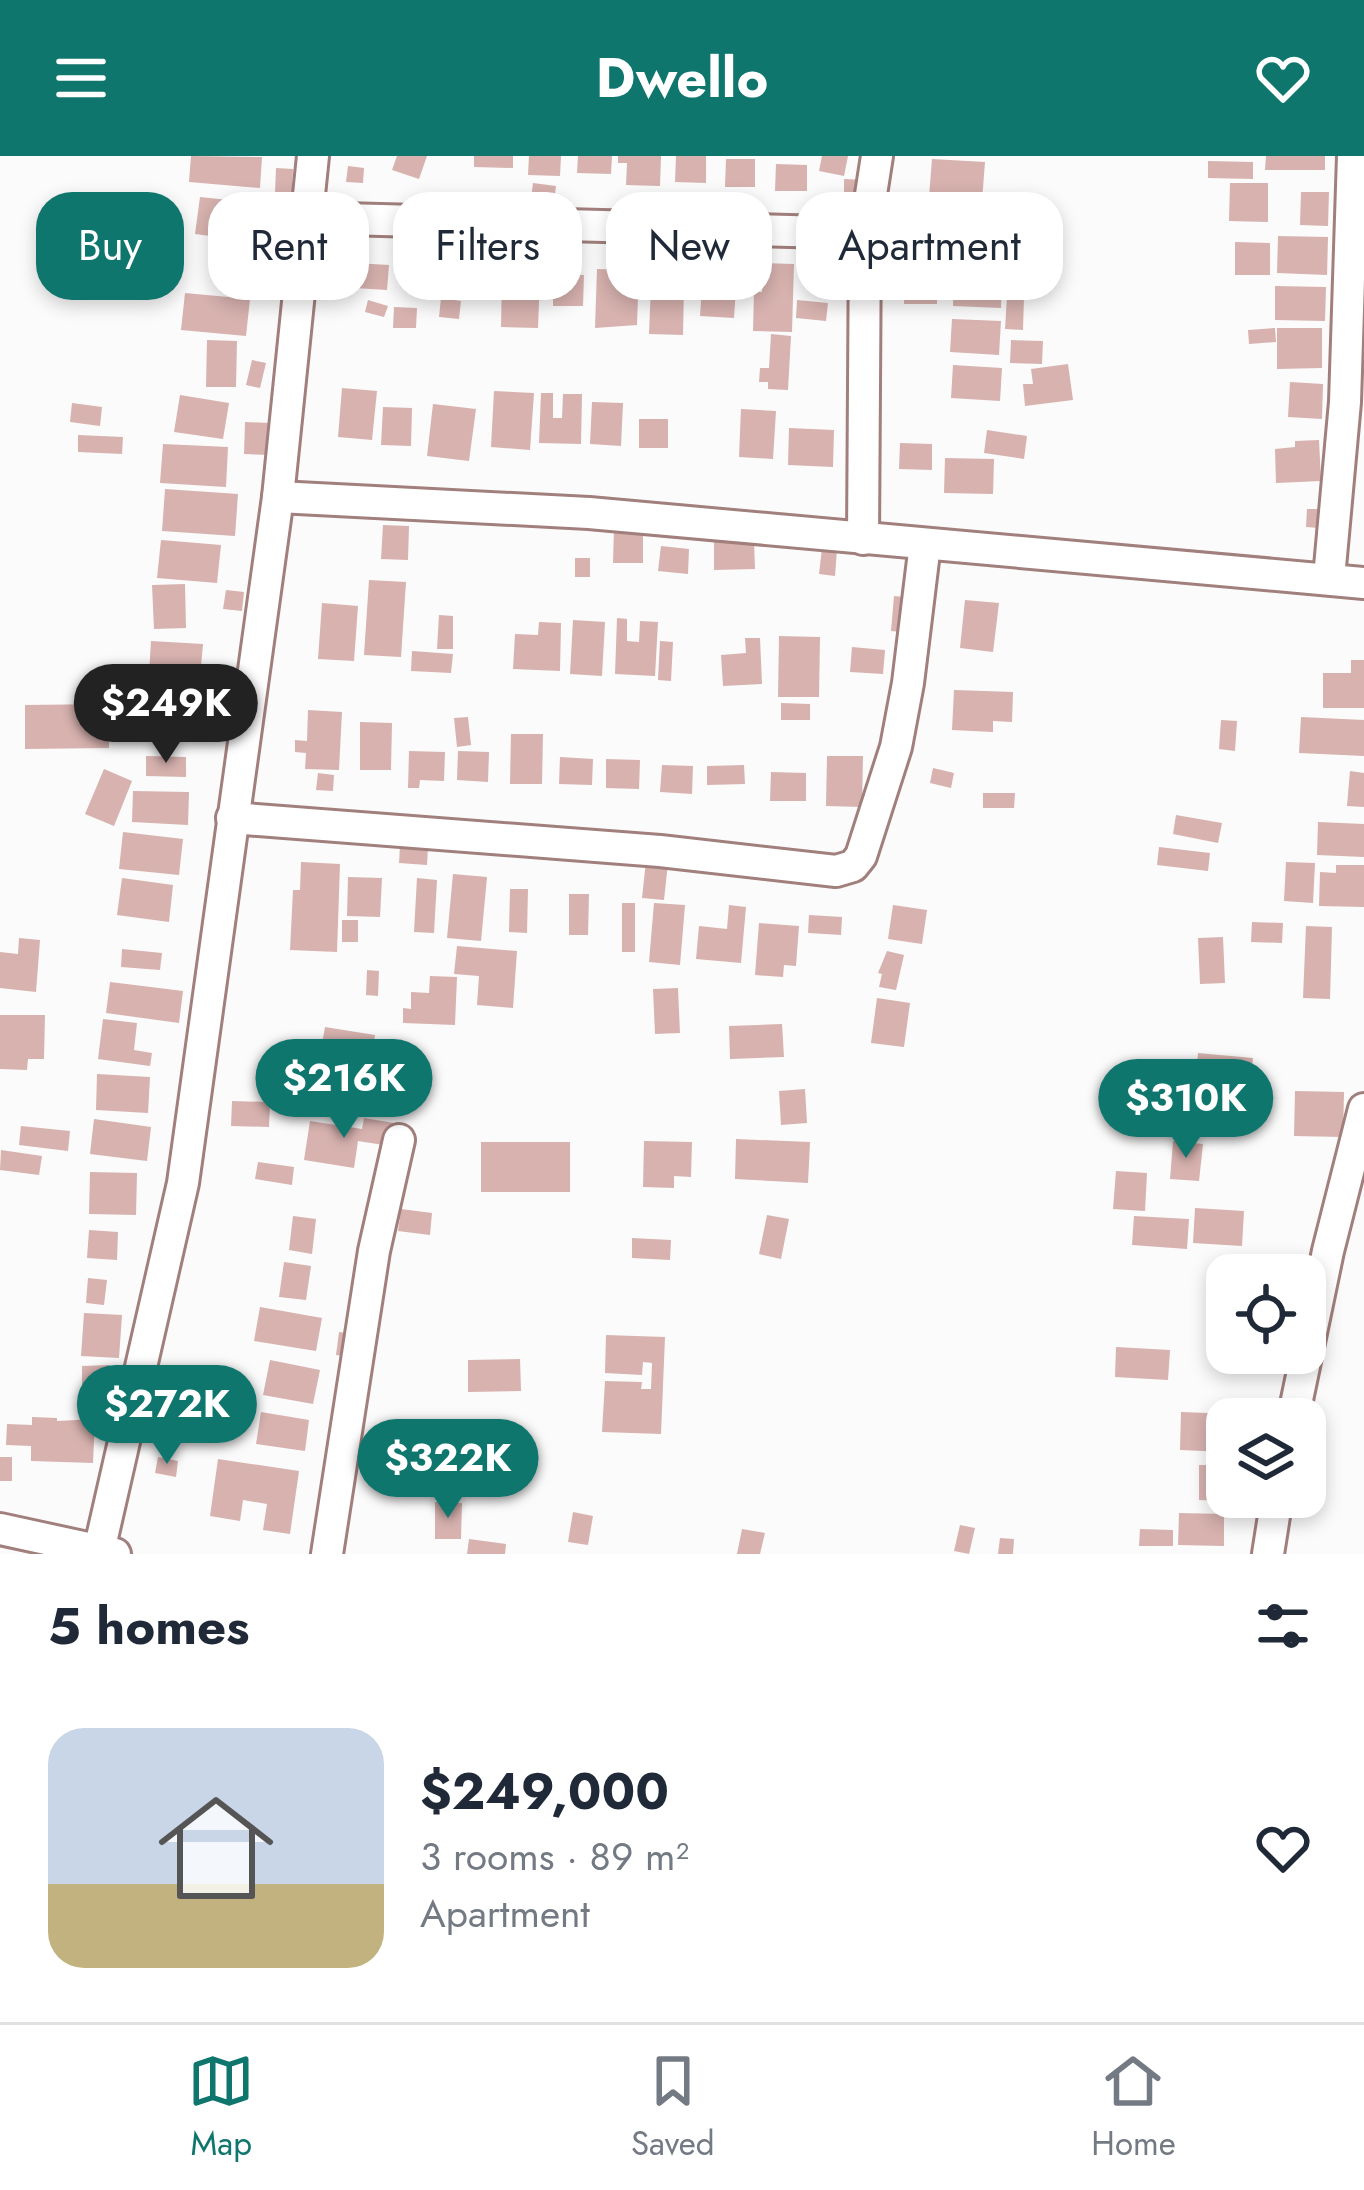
<!DOCTYPE html>
<meta charset="utf-8">
<style>
:root{--surface:#fff;--page:#f2f2f3;--text:#1f2937;--muted:#747a83;--line:#e0e1e3;--accent:#0f766e}
body{margin:0;font-family:Jost,sans-serif;background:var(--page);color:var(--text);height:100vh;display:flex;flex-direction:column;font-size:45px;white-space:nowrap}
*{box-sizing:border-box;margin:0}
p{font-size:39px;color:var(--muted)}
.icon{flex:none;width:66px;height:66px;fill:none;stroke:currentColor;stroke-width:2;stroke-linecap:round;stroke-linejoin:round}
.map{position:relative;height:1398px;overflow:hidden}
.drawer{display:flex;flex-direction:column;background:var(--surface);flex:1}
.drawer>*{flex:none}
.guide{position:absolute;left:36px;top:36px;width:1293px;height:108px;display:flex;gap:24px}
.controls{position:absolute;left:1206px;top:1098px;display:grid;gap:24px}
.controls a{display:grid;place-items:center;width:120px;height:120px;border-radius:24px;background:var(--surface);box-shadow:0 6px 18px #0003;font-size:60px}
.price{position:absolute;translate:-50% -102px;padding:0 27px;border-radius:42px;background:var(--accent);color:#fff;font-size:39px;line-height:78px;filter:drop-shadow(0 3px 6px #0008)}
.price::after{content:'';position:absolute;left:50%;top:72px;width:36px;height:27px;margin-left:-18px;background:inherit;clip-path:polygon(0 0,100% 0,50% 100%)}
.price.selected{background:#222;color:#fff}
ul{padding:0;list-style:none}
li{display:flex;align-items:center;gap:36px;height:300px;padding:0 48px}
li span{display:grid;place-items:center;flex:none;width:336px;height:240px;border-radius:36px;color:#555}
li>.icon{margin-inline-start:auto}
span .icon{width:144px;height:144px;fill:#fffc;stroke-width:1}
li b{font-size:51px}
h2{display:flex;justify-content:space-between;align-items:center;height:144px;padding:0 48px;font-size:51px}
.chip{padding:0 42px;border-radius:36px;background:var(--surface);box-shadow:0 6px 18px #0003;font-size:42px;line-height:108px}
.chip.selected{background:var(--accent);color:#fff}
header{display:flex;justify-content:space-between;align-items:center;height:156px;padding:0 48px;background:var(--accent);color:#fff;font-size:54px;font-weight:700}
.menu{display:flex;justify-content:space-around;align-items:center;height:168px;border-top:3px solid var(--line);background:var(--surface);font-size:33px;color:var(--muted)}
.menu a{display:grid;justify-items:center;gap:6px}
.menu .selected{color:var(--accent)}
.map>svg:first-child{display:block}
</style>
<header><svg class="icon" aria-label="menu" viewBox="0 0 24 24"><path d="M4 6h16M4 12h16M4 18h16"/></svg>Dwello<svg class="icon" aria-label="heart" viewBox="0 0 24 24"><path d="M12 20l-8-8c-3-5 5-10 8-4 3-6 11-1 8 4z"/></svg></header>
<div class="map">
<svg width="1364" height="1398" viewBox="0 0 1364 1398">
<rect width="100%" height="100%" fill="#fbfbfb"/>
<!-- building -->
<g fill="#d7b2af">
<polygon points="191,0 262,1 260,32 189,26"/>
<polygon points="397,0 427,0 419,23 392,14"/>
<polygon points="474,0 513,0 513,12 474,11"/>
<polygon points="529,0 561,0 560,20 528,19"/>
<polygon points="578,0 612,0 611,18 577,17"/>
<polygon points="618,0 661,0 660,30 626,29 627,7 618,7"/>
<polygon points="676,0 706,0 706,27 675,26"/>
<polygon points="822,0 848,0 844,20 819,15"/>
<polygon points="1266,0 1325,0 1325,14 1265,14"/>
<polygon points="726,3 755,3 755,31 725,31"/>
<polygon points="932,3 985,6 982,45 929,41"/>
<polygon points="1208,5 1253,6 1253,23 1208,22"/>
<polygon points="776,8 807,9 807,35 775,35"/>
<polygon points="348,10 364,12 363,27 346,26"/>
<polygon points="276,12 293,13 292,38 275,37"/>
<polygon points="844,23 867,24 867,40 844,39"/>
<polygon points="533,27 556,30 553,54 530,51"/>
<polygon points="1230,27 1268,27 1268,66 1229,65"/>
<polygon points="1301,36 1329,36 1328,70 1300,69"/>
<polygon points="200,41 238,45 233,83 195,78"/>
<polygon points="267,51 292,54 289,86 252,82 254,67 266,68"/>
<polygon points="923,52 952,55 951,72 922,70"/>
<polygon points="126,56 151,58 149,76 126,74"/>
<polygon points="955,62 995,63 994,101 954,100"/>
<polygon points="408,77 444,79 441,134 405,132"/>
<polygon points="1278,80 1328,81 1327,119 1277,117"/>
<polygon points="1235,86 1270,87 1270,119 1235,119"/>
<polygon points="813,105 837,106 836,119 813,118"/>
<polygon points="355,107 389,109 387,134 354,132"/>
<polygon points="483,107 483,137 453,138 452,108"/>
<polygon points="762,107 794,108 792,176 753,175 754,136 762,136"/>
<polygon points="937,110 937,148 904,148 904,111"/>
<polygon points="597,113 639,114 637,169 595,172"/>
<polygon points="954,115 1002,117 1001,152 953,150"/>
<polygon points="502,119 540,120 538,172 501,171"/>
<polygon points="553,119 584,119 583,150 553,150"/>
<polygon points="651,129 684,130 683,179 649,178"/>
<polygon points="702,130 736,132 734,162 700,160"/>
<polygon points="1275,130 1326,131 1325,165 1275,164"/>
<polygon points="185,137 250,143 246,180 181,174"/>
<polygon points="1007,140 1024,141 1023,174 1005,173"/>
<polygon points="441,142 461,145 459,163 439,161"/>
<polygon points="368,144 388,150 384,161 365,156"/>
<polygon points="797,144 828,147 826,165 796,162"/>
<polygon points="394,151 417,152 416,172 393,172"/>
<polygon points="952,163 1001,165 999,199 950,196"/>
<polygon points="1275,172 1276,186 1249,188 1248,174"/>
<polygon points="1277,172 1322,172 1322,212 1277,213"/>
<polygon points="771,178 791,180 788,234 768,233 768,226 759,226 760,212 769,212"/>
<polygon points="207,184 237,185 236,231 206,231"/>
<polygon points="1011,184 1043,185 1042,208 1010,207"/>
<polygon points="252,204 266,207 260,232 246,229"/>
<polygon points="1068,208 1073,244 1025,250 1023,228 1033,228 1031,213"/>
<polygon points="953,209 1002,212 1000,245 951,242"/>
<polygon points="1290,226 1323,228 1322,263 1288,261"/>
<polygon points="342,232 377,235 372,284 338,281"/>
<polygon points="494,235 534,237 530,294 491,291"/>
<polygon points="541,237 553,237 553,262 562,262 563,238 582,238 581,288 539,287"/>
<polygon points="180,239 229,247 223,283 174,276"/>
<polygon points="592,246 623,247 621,290 590,288"/>
<polygon points="72,247 102,251 100,270 70,266"/>
<polygon points="433,248 476,253 469,305 427,300"/>
<polygon points="383,251 412,252 411,290 381,289"/>
<polygon points="741,253 776,255 773,303 739,301"/>
<rect x="639" y="263" width="29" height="29"/>
<polygon points="245,266 271,267 270,299 244,298"/>
<polygon points="789,272 834,274 833,311 788,309"/>
<polygon points="987,274 1027,280 1024,303 984,297"/>
<polygon points="78,279 123,281 122,298 78,296"/>
<polygon points="1319,284 1321,325 1276,327 1275,293 1295,291 1295,285"/>
<polygon points="900,287 932,288 932,314 899,313"/>
<polygon points="163,288 228,291 226,331 160,327"/>
<polygon points="945,302 994,303 993,338 944,337"/>
<polygon points="165,333 238,338 235,380 162,375"/>
<polygon points="1307,353 1320,353 1319,372 1306,371"/>
<polygon points="383,369 409,370 408,404 381,403"/>
<polygon points="614,372 643,373 643,407 613,407"/>
<polygon points="161,384 221,389 217,427 157,422"/>
<polygon points="754,385 755,413 714,414 714,386"/>
<polygon points="661,390 689,393 688,418 658,415"/>
<polygon points="822,392 837,393 835,420 819,418"/>
<rect x="575" y="402" width="15" height="19"/>
<polygon points="369,424 406,426 401,501 364,499"/>
<polygon points="185,428 186,472 154,473 152,429"/>
<polygon points="226,434 244,436 242,455 223,453"/>
<polygon points="894,440 914,442 911,477 891,475"/>
<polygon points="965,444 999,447 993,496 960,492"/>
<polygon points="322,447 358,450 354,505 318,503"/>
<polygon points="439,459 453,460 453,493 437,493"/>
<polygon points="617,462 627,463 627,485 639,486 640,465 658,466 655,520 615,518"/>
<polygon points="573,464 605,466 602,520 570,518"/>
<polygon points="539,466 561,467 560,515 513,513 515,478 538,479"/>
<polygon points="779,480 820,481 819,541 778,541"/>
<polygon points="745,482 760,482 762,528 723,530 721,499 746,497"/>
<polygon points="151,485 203,488 201,510 171,508 170,519 149,518"/>
<polygon points="660,485 673,486 671,525 658,524"/>
<polygon points="852,491 885,494 883,518 850,516"/>
<polygon points="412,495 453,498 451,517 411,515"/>
<polygon points="1351,504 1364,504 1364,552 1323,552 1323,517 1351,517"/>
<polygon points="146,534 196,539 192,574 149,569 151,557 143,556"/>
<polygon points="954,534 1013,536 1012,566 993,565 993,576 952,574"/>
<polygon points="781,547 810,548 810,564 781,564"/>
<polygon points="109,548 109,592 25,593 25,549"/>
<polygon points="308,554 342,556 339,614 305,613 306,597 295,596 295,584 307,585"/>
<polygon points="468,561 471,589 457,591 454,562"/>
<polygon points="1301,561 1364,564 1364,600 1299,597"/>
<polygon points="1221,564 1237,565 1235,595 1219,593"/>
<polygon points="360,566 392,567 391,614 360,614"/>
<polygon points="511,578 543,578 542,628 510,628"/>
<polygon points="409,595 445,596 444,625 420,624 419,632 408,632"/>
<polygon points="458,595 489,596 488,626 457,624"/>
<polygon points="146,600 186,601 186,621 146,620"/>
<polygon points="827,600 863,600 862,651 826,650"/>
<polygon points="560,601 593,603 592,629 559,628"/>
<polygon points="606,603 640,604 639,633 606,632"/>
<polygon points="662,609 693,610 692,638 660,636"/>
<polygon points="744,609 745,628 707,629 707,610"/>
<polygon points="933,612 954,617 951,632 930,627"/>
<polygon points="104,613 132,625 114,670 85,658"/>
<polygon points="1350,615 1364,617 1364,651 1347,650"/>
<polygon points="771,616 806,617 806,645 770,645"/>
<polygon points="318,617 334,619 333,635 316,634"/>
<polygon points="133,635 189,636 188,669 132,666"/>
<polygon points="983,637 1015,637 1014,652 983,652"/>
<polygon points="1176,659 1222,667 1218,687 1173,678"/>
<polygon points="1318,666 1364,668 1364,701 1317,699"/>
<polygon points="123,676 183,683 179,719 119,713"/>
<polygon points="400,690 428,692 427,709 399,707"/>
<polygon points="1159,691 1210,697 1208,715 1157,709"/>
<polygon points="646,705 668,707 664,744 642,742"/>
<polygon points="301,706 340,708 337,796 290,794 293,734 300,734"/>
<polygon points="1286,706 1315,707 1313,747 1284,745"/>
<polygon points="1336,709 1364,709 1364,751 1319,750 1320,716 1336,717"/>
<polygon points="453,718 487,721 481,785 447,782"/>
<polygon points="348,721 382,722 380,761 347,760"/>
<polygon points="122,722 173,729 169,766 117,759"/>
<polygon points="417,722 437,724 434,777 414,776"/>
<polygon points="510,733 528,733 527,777 509,776"/>
<polygon points="569,738 589,738 588,779 569,779"/>
<rect x="622" y="747" width="13" height="49"/>
<polygon points="654,747 685,749 680,809 649,806"/>
<polygon points="729,749 746,751 741,807 696,803 699,770 727,773"/>
<polygon points="893,749 927,754 922,788 888,783"/>
<polygon points="809,759 842,761 841,779 808,777"/>
<rect x="342" y="764" width="16" height="22"/>
<polygon points="1252,766 1283,767 1282,787 1251,786"/>
<polygon points="759,767 799,770 796,810 784,809 783,821 755,819"/>
<polygon points="1306,770 1332,771 1330,843 1303,842"/>
<polygon points="1223,781 1225,827 1200,828 1198,782"/>
<polygon points="19,782 40,784 36,836 0,832 0,796 18,798"/>
<polygon points="457,790 517,795 513,852 477,849 479,820 454,818"/>
<polygon points="122,793 162,797 160,814 121,811"/>
<polygon points="887,795 904,799 896,834 879,831 882,818 878,817"/>
<polygon points="367,814 379,815 378,840 366,839"/>
<polygon points="430,820 457,821 455,869 403,867 403,852 411,853 411,836 429,837"/>
<polygon points="110,826 183,835 179,867 106,857"/>
<polygon points="678,832 680,877 655,878 653,833"/>
<polygon points="877,842 910,847 904,891 871,887"/>
<polygon points="0,859 45,859 44,903 28,903 27,914 0,913"/>
<polygon points="103,863 137,867 134,894 152,897 150,910 98,903"/>
<polygon points="782,868 784,901 730,903 729,870"/>
<polygon points="325,871 375,879 370,913 319,905"/>
<polygon points="1198,897 1253,902 1249,937 1195,932"/>
<polygon points="97,918 150,921 148,957 96,954"/>
<polygon points="369,921 400,927 394,956 363,949"/>
<polygon points="805,933 807,967 781,969 779,935"/>
<polygon points="1295,935 1344,936 1343,981 1294,980"/>
<polygon points="232,945 270,946 269,971 231,970"/>
<polygon points="364,962 394,967 390,990 358,985 354,1012 304,1004 310,965 362,973"/>
<polygon points="94,963 151,971 147,1005 90,998"/>
<polygon points="21,970 70,975 68,995 19,989"/>
<polygon points="736,983 810,986 808,1027 735,1023"/>
<polygon points="644,985 692,986 691,1021 674,1020 674,1032 643,1031"/>
<polygon points="1173,985 1203,988 1199,1025 1170,1023"/>
<rect x="481" y="986" width="89" height="50"/>
<polygon points="1,994 42,1000 39,1019 0,1014"/>
<polygon points="258,1006 294,1011 292,1029 255,1023"/>
<polygon points="1116,1015 1147,1017 1145,1055 1113,1053"/>
<polygon points="90,1016 137,1017 136,1059 89,1058"/>
<polygon points="1195,1052 1244,1055 1242,1090 1193,1087"/>
<polygon points="401,1053 432,1057 430,1079 398,1075"/>
<polygon points="767,1059 789,1063 781,1103 759,1098"/>
<polygon points="293,1060 316,1063 312,1098 289,1094"/>
<polygon points="1134,1060 1189,1063 1187,1093 1132,1089"/>
<polygon points="89,1074 118,1076 117,1104 87,1102"/>
<polygon points="632,1082 671,1084 670,1104 632,1102"/>
<polygon points="284,1106 311,1110 306,1144 279,1141"/>
<polygon points="1211,1114 1227,1115 1227,1145 1209,1144"/>
<polygon points="88,1122 107,1124 104,1149 86,1147"/>
<polygon points="260,1151 322,1162 316,1195 254,1185"/>
<polygon points="84,1157 122,1159 119,1202 81,1200"/>
<polygon points="339,1176 355,1178 352,1201 336,1199"/>
<polygon points="606,1179 665,1181 661,1278 602,1276 605,1225 642,1226 641,1233 651,1233 652,1207 643,1206 642,1219 605,1217"/>
<polygon points="1116,1191 1170,1194 1168,1224 1115,1221"/>
<polygon points="520,1203 521,1235 468,1236 468,1204"/>
<polygon points="270,1204 320,1214 313,1248 263,1239"/>
<polygon points="109,1209 110,1243 82,1243 82,1210"/>
<polygon points="179,1237 196,1240 189,1272 172,1269"/>
<polygon points="261,1256 309,1264 305,1295 256,1288"/>
<polygon points="1181,1256 1235,1258 1235,1263 1227,1263 1227,1296 1180,1294"/>
<polygon points="32,1261 57,1262 57,1265 95,1263 93,1307 31,1305 31,1290 6,1289 7,1268 32,1269"/>
<polygon points="426,1291 427,1313 395,1314 394,1292"/>
<rect x="0" y="1301" width="12" height="24"/>
<polygon points="158,1301 178,1305 176,1321 155,1317"/>
<polygon points="218,1303 299,1315 290,1378 263,1374 267,1348 243,1344 240,1365 210,1360"/>
<polygon points="1199,1309 1227,1309 1227,1345 1199,1344"/>
<polygon points="435,1346 462,1347 461,1383 435,1383"/>
<polygon points="573,1356 593,1360 588,1389 568,1386"/>
<polygon points="1179,1357 1224,1358 1224,1390 1178,1389"/>
<polygon points="960,1369 975,1372 969,1398 954,1395"/>
<polygon points="742,1373 765,1377 760,1398 737,1398"/>
<polygon points="1140,1373 1173,1374 1173,1390 1139,1390"/>
<polygon points="1000,1382 1014,1383 1013,1398 998,1398"/>
<polygon points="469,1383 506,1388 505,1398 467,1398"/>
</g>
<g fill="none" stroke-linecap="round" stroke-linejoin="round">
<!-- street casing -->
<g stroke="#a17f7c" stroke-width="36">
<g id="street">
<polyline points="307,62 865,77"/>
<polyline points="278,341 589,357 1364,427"/>
<polyline points="863,383 865,77 877,0"/>
<polyline points="1329,422 1345,246 1353,0"/>
<polyline points="232,662 660,695 836,715 853,710 861,700 896,591 908,527 925,388"/>
<polyline points="1293,1263 1328,1095 1364,953"/>
<polyline points="0,1373 115,1398"/>
<polyline points="99,1395 183,1027 278,341 313,0"/>
<polyline points="327,1398 374,1095 399,984"/>
<polyline points="1268,1398 1277,1341"/>
</g>
</g>
<!-- street -->
<use href="#street" stroke="#fff" stroke-width="30"/>
</g>
</svg>
<div class="controls">
<a><svg class="icon" aria-label="locate" viewBox="0 0 24 24"><circle cx="12" cy="12" r="6"/><path d="M12 2v4M12 18v4M2 12h4M18 12h4"/></svg></a>
<a><svg class="icon" aria-label="layers" viewBox="0 0 24 24"><path d="M12 4l9 5-9 5-9-5zM3 14l9 5 9-5"/></svg></a>
</div>
<b class="price selected" style="left:166px;top:610px">$249K</b>
<b class="price" style="left:344px;top:985px">$216K</b>
<b class="price" style="left:1186px;top:1005px">$310K</b>
<b class="price" style="left:167px;top:1311px">$272K</b>
<b class="price" style="left:448px;top:1365px">$322K</b>
<div class="guide">
<a class="chip selected">Buy</a>
<a class="chip">Rent</a>
<a class="chip">Filters</a>
<a class="chip">New</a>
<a class="chip">Apartment</a>
</div>
</div>
<section class="drawer">
<h2>5 homes<svg class="icon" aria-label="filters" viewBox="0 0 24 24"><path d="M4 7h16M4 17h16"/><circle cx="9" cy="7" r="2"/><circle cx="15" cy="17" r="2"/></svg></h2>
<ul>
<li><span style="background:linear-gradient(#c9d6e8 65%,#c2b280 0)"><svg class="icon" aria-label="home" viewBox="0 0 24 24"><path d="M3 11l9-7 9 7M6 9v11h12V9"/></svg></span><div><b>$249,000</b><p>3 rooms · 89 m²</p><p>Apartment</p></div><svg class="icon" aria-label="heart" viewBox="0 0 24 24"><path d="M12 20l-8-8c-3-5 5-10 8-4 3-6 11-1 8 4z"/></svg></li>
</ul>
</section>
<nav class="menu">
<a class="selected"><svg class="icon" aria-label="map" viewBox="0 0 24 24"><path d="M3 6l6-2 6 2 6-2v14l-6 2-6-2-6 2zM9 4v14M15 6v14"/></svg>Map</a>
<a><svg class="icon" aria-label="saved" viewBox="0 0 24 24"><path d="M7 4h10v16l-5-4-5 4z"/></svg>Saved</a>
<a><svg class="icon" aria-label="home" viewBox="0 0 24 24"><path d="M3 11l9-7 9 7M6 9v11h12V9"/></svg>Home</a>
</nav>
